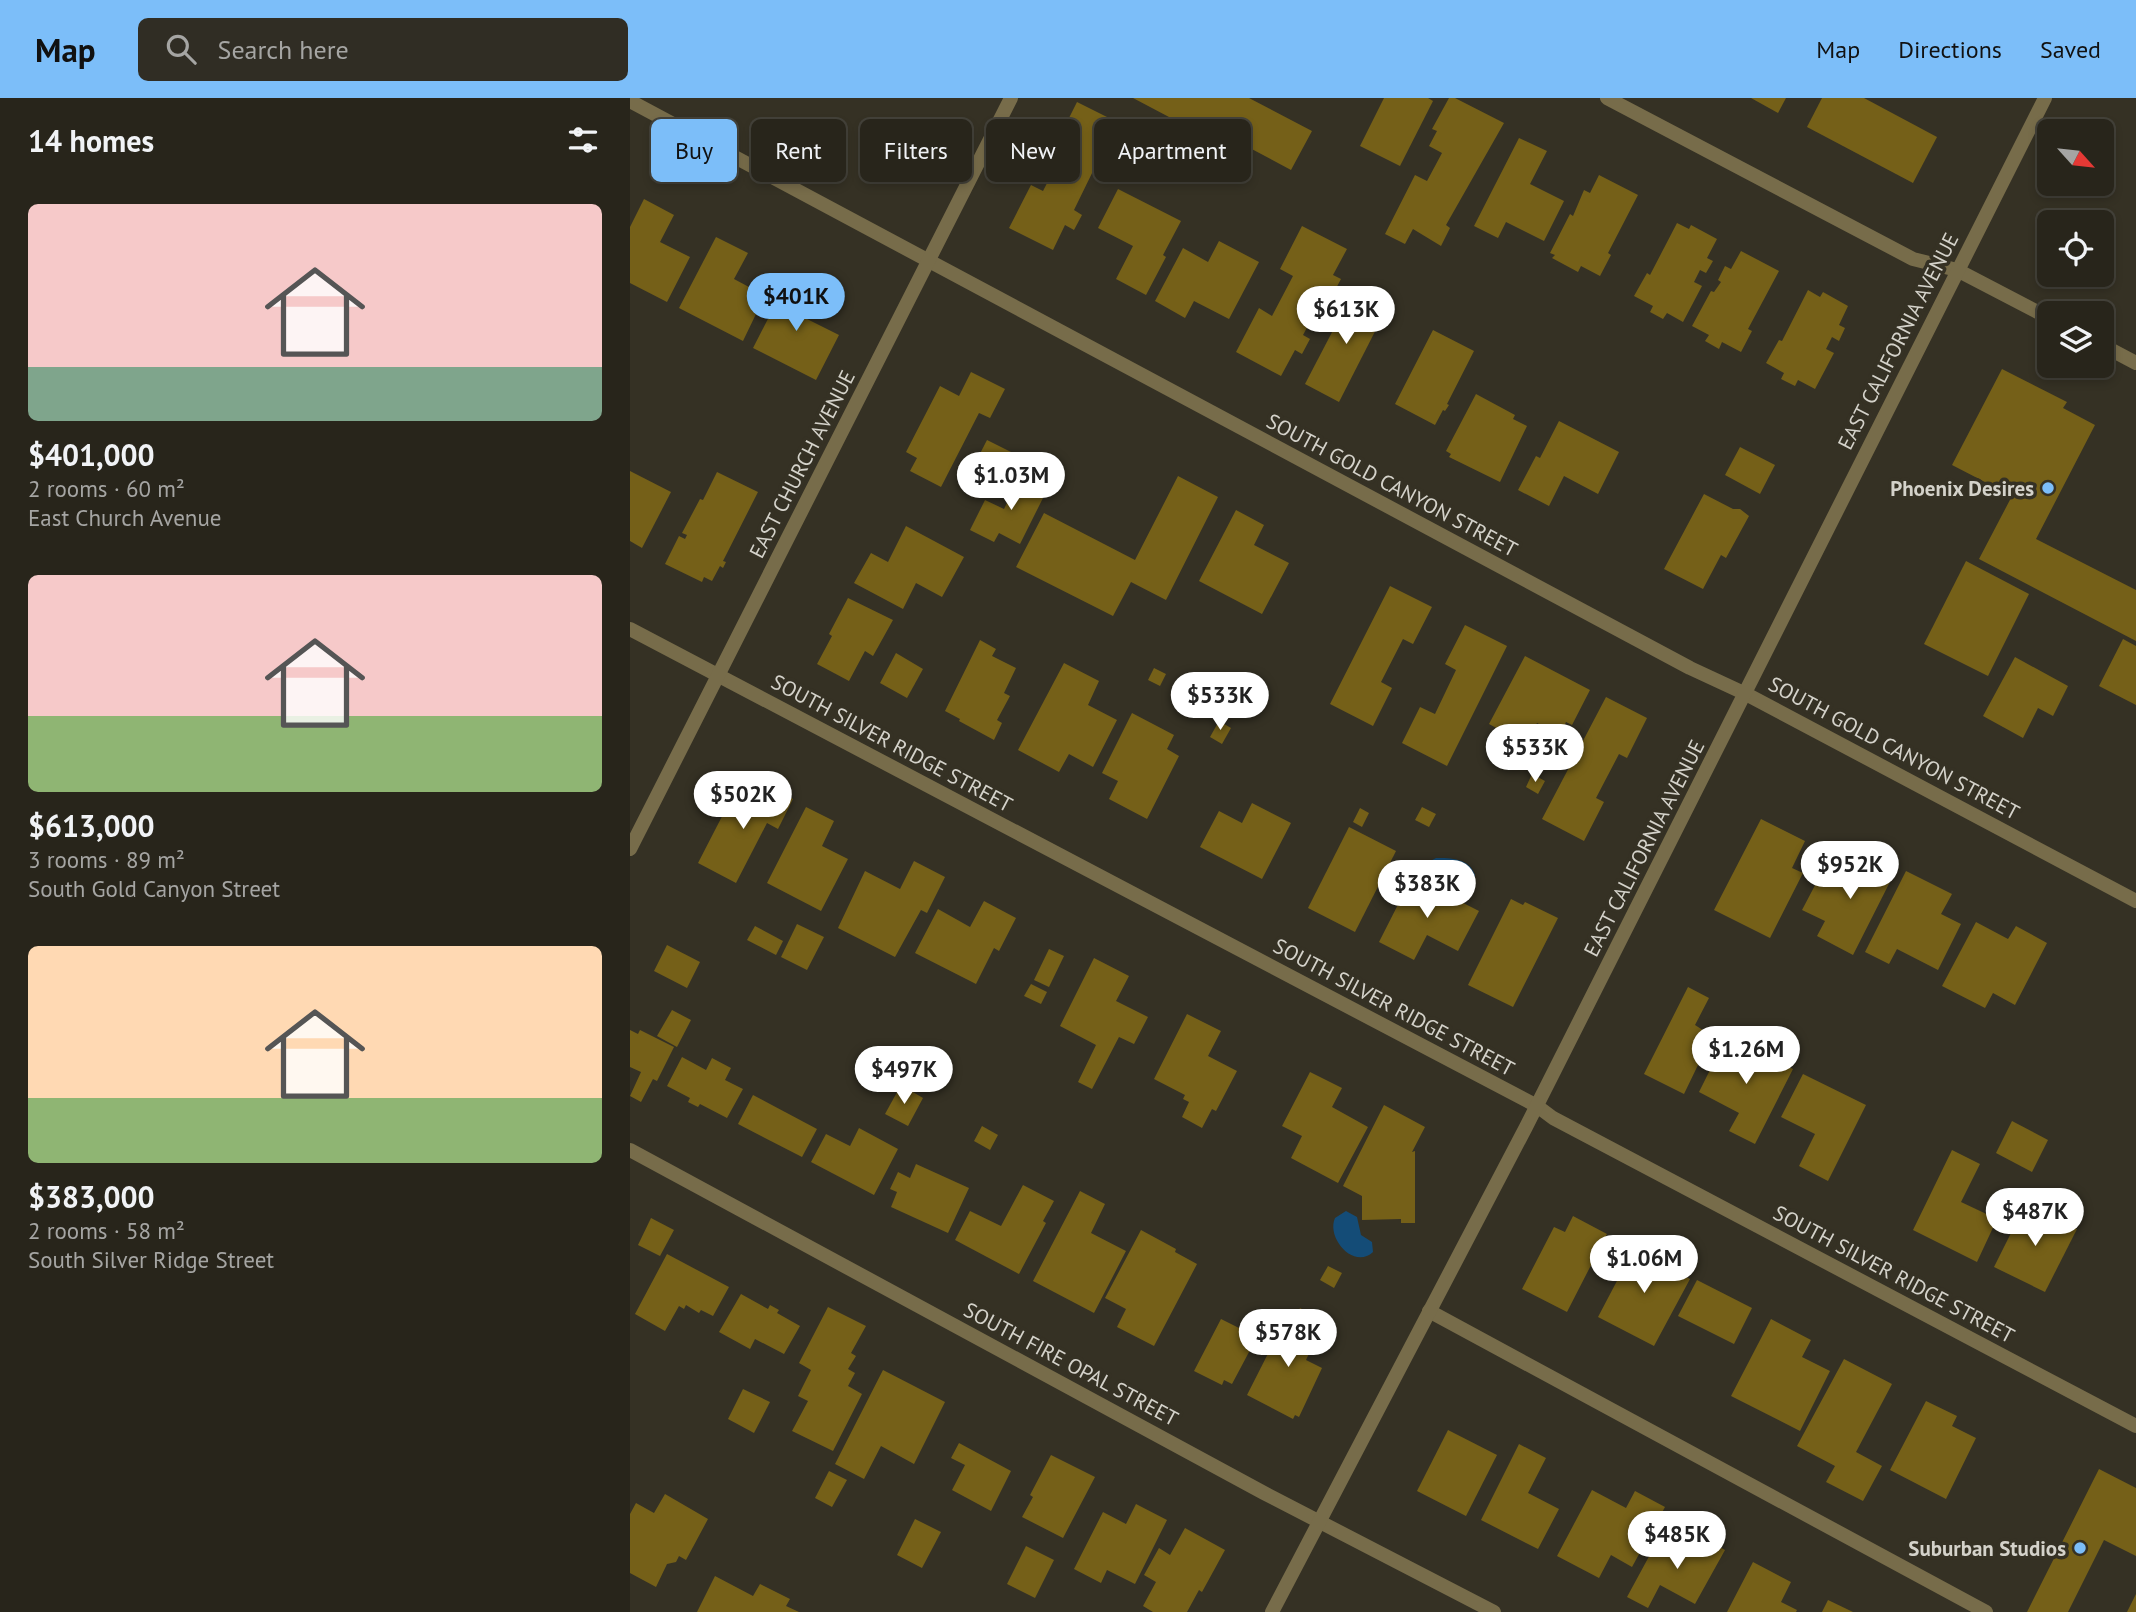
<!DOCTYPE html>
<meta charset="utf-8">
<style>
:root{--surface:#28251b;--page:#302d24;--text:#f1f3f6;--muted:#a5a5a3;--line:#44423a;--accent:#7cbef9}
body{margin:0;font-family:"PT Sans",sans-serif;background:var(--page);color:var(--text);height:100vh;display:flex;flex-direction:column;font-size:26px;white-space:nowrap}
*{box-sizing:border-box;margin:0}
p{font-size:23px;color:var(--muted)}
.icon{flex:none;width:38px;height:38px;fill:none;stroke:currentColor;stroke-width:2;stroke-linecap:round;stroke-linejoin:round}
.map{position:relative;flex:1;overflow:hidden}
.panel{display:flex;flex-direction:column;background:var(--surface);width:630px}
.panel>*{flex:none}
.guide{position:absolute;left:21px;top:21px;width:665px;height:63px;display:flex;gap:14px}
.needle{width:46px;rotate:117deg}
.tools{position:absolute;left:1407px;top:21px;display:grid;gap:14px}
.tools a{display:grid;place-items:center;width:77px;height:77px;border-radius:10px;background:var(--surface);box-shadow:0 4px 10px #0003,0 0 0 2px var(--line);font-size:35px}
.price{position:absolute;translate:-50% -60px;padding:0 16px;border-radius:24px;background:#fff;color:#222;font-size:23px;line-height:46px;filter:drop-shadow(0 2px 4px #0008)}
.price::after{content:'';position:absolute;left:50%;top:42px;width:21px;height:16px;margin-left:-10px;background:inherit;clip-path:polygon(0 0,100% 0,50% 100%)}
.price.current{background:var(--accent);color:#111}
ul{padding:0;list-style:none}
li{display:grid;align-content:center;gap:14px;height:371px;padding:0 28px}
li span{display:grid;place-items:center;height:217px;border-radius:10px;color:#555}
li>.icon{margin-inline-start:auto}
span .icon{width:126px;height:126px;fill:#fffc;stroke-width:1}
li b{font-size:30px}
h2{display:flex;justify-content:space-between;align-items:center;height:84px;padding:0 28px;font-size:30px}
.tag{padding:0 24px;border-radius:10px;background:var(--surface);box-shadow:0 4px 10px #0003,0 0 0 2px var(--line);font-size:24px;line-height:63px}
.tag.current{background:var(--accent);color:#111}
header{display:flex;align-items:center;gap:42px;box-sizing:border-box;height:98px;padding:0 35px;background:var(--accent);color:#111}
header strong{font-size:33px}
nav{display:flex;gap:38px;margin-inline-start:auto;font-size:24px}
.search{width:490px;height:63px;background:var(--page);display:flex;align-items:center;gap:18px;box-sizing:border-box;padding:0 24px;border-radius:10px;color:var(--muted);font-size:26px}
main{display:flex;flex:1;min-height:0}
.map>svg:first-child{display:block}
</style>
<header>
<strong>Map</strong>
<div class="search"><svg class="icon" aria-label="search" viewBox="0 0 24 24"><circle cx="10" cy="10" r="6"/><path d="M15 15l6 6"/></svg>Search here</div>
<nav><a>Map</a><a>Directions</a><a>Saved</a></nav>
</header>
<main>
<section class="panel">
<h2>14 homes<svg class="icon" aria-label="filters" viewBox="0 0 24 24"><path d="M4 7h16M4 17h16"/><circle cx="9" cy="7" r="2"/><circle cx="15" cy="17" r="2"/></svg></h2>
<ul>
<li><span style="background:linear-gradient(#f6c9c9 75%,#7fa58c 0)"><svg class="icon" aria-label="home" viewBox="0 0 24 24"><path d="M3 11l9-7 9 7M6 9v11h12V9"/></svg></span><div><b>$401,000</b><p>2 rooms · 60 m²</p><p>East Church Avenue</p></div></li>
<li><span style="background:linear-gradient(#f6c9c9 65%,#8fb573 0)"><svg class="icon" aria-label="home" viewBox="0 0 24 24"><path d="M3 11l9-7 9 7M6 9v11h12V9"/></svg></span><div><b>$613,000</b><p>3 rooms · 89 m²</p><p>South Gold Canyon Street</p></div></li>
<li><span style="background:linear-gradient(#ffd9b3 70%,#8fb573 0)"><svg class="icon" aria-label="home" viewBox="0 0 24 24"><path d="M3 11l9-7 9 7M6 9v11h12V9"/></svg></span><div><b>$383,000</b><p>2 rooms · 58 m²</p><p>South Silver Ridge Street</p></div></li>
</ul>
</section>
<div class="map">
<svg width="1506" height="1514" viewBox="0 0 1506 1514">
<rect width="100%" height="100%" fill="#353124"/>
<!-- water -->
<g fill="#144c77">
<path d="M806,760C821,760 839,760 845,777L842,787C824,800 824,780 802,783C792,775 795,765 806,760Z"/>
<path d="M716,1113L727,1119L731,1137L742,1144L743,1154C724,1172 696,1140 705,1120Z"/>
</g>
<!-- building -->
<g fill="#756018">
<polygon points="503,0 619,0 682,33 661,72 616,48 611,57"/>
<polygon points="754,0 798,0 803,3 770,68 730,48"/>
<polygon points="819,0 825,0 874,25 816,127 820,130 811,148 783,131 775,146 755,136 785,77 797,83 812,55 799,48 807,33 802,31"/>
<polygon points="1121,0 1156,0 1148,15"/>
<polygon points="1192,0 1234,0 1307,39 1283,85 1177,29"/>
<polygon points="447,4 487,24 474,52 483,56 475,73 465,69 444,112 452,117 444,132 435,127 423,152 379,130 401,87 413,93 433,54 424,50"/>
<polygon points="889,40 917,53 900,86 934,103 914,143 876,124 868,140 844,128"/>
<polygon points="969,77 1008,97 978,155 981,157 970,178 951,168 948,174 922,160 925,157 920,155 940,116 943,118 954,92 960,95"/>
<polygon points="488,91 551,123 533,157 536,159 516,197 486,181 503,148 468,130"/>
<polygon points="14,101 44,117 30,144 60,159 37,204 0,185 0,129"/>
<polygon points="1047,125 1059,131 1061,127 1087,141 1077,160 1083,163 1076,175 1070,172 1064,184 1072,188 1053,224 1037,215 1033,221 1020,214 1023,208 1004,198 1017,175 1020,177"/>
<polygon points="672,128 717,151 703,177 711,181 703,196 697,193 673,237 680,241 672,256 665,252 651,278 606,254 629,210 642,218 663,178 650,171"/>
<polygon points="86,139 118,155 104,181 136,198 129,211 131,212 128,217 126,216 113,243 49,210"/>
<polygon points="589,143 629,164 599,221 564,203 555,220 525,203 553,150 578,164"/>
<polygon points="1111,153 1149,173 1118,231 1122,233 1111,254 1092,244 1089,251 1075,243 1079,237 1062,228 1081,193 1084,194 1091,184 1088,182 1095,168 1101,171"/>
<polygon points="159,180 188,195 175,220 209,237 186,282 123,250"/>
<polygon points="724,192 757,210 709,304 675,286"/>
<polygon points="1178,192 1190,199 1193,194 1218,208 1209,227 1215,230 1209,243 1202,239 1196,251 1204,255 1185,291 1168,282 1165,288 1151,281 1154,275 1136,265 1149,242 1152,243"/>
<polygon points="803,232 844,253 817,306 819,307 815,313 813,312 805,327 765,306"/>
<polygon points="1372,271 1437,304 1433,310 1465,327 1406,441 1506,492 1506,543 1349,461 1382,398 1322,367"/>
<polygon points="341,274 375,291 360,320 349,315 311,389 280,373 287,360 276,354 310,288 329,298"/>
<polygon points="846,296 885,317 883,321 897,328 870,384 819,359 821,356 816,353"/>
<polygon points="929,323 989,354 968,396 934,378 919,408 888,392 906,358 910,360"/>
<polygon points="357,342 381,354 361,395 336,383"/>
<polygon points="1110,349 1145,367 1130,396 1095,377"/>
<polygon points="0,373 41,394 12,450 0,443"/>
<polygon points="87,374 128,394 93,463 96,464 93,470 90,468 82,483 74,479 72,484 35,466 49,438 55,441 57,437 52,435 70,401 73,402"/>
<polygon points="391,376 418,390 390,446 369,435 364,444 340,432 355,402 374,411"/>
<polygon points="548,378 588,399 536,502 501,484 483,518 386,469 414,415 505,462"/>
<polygon points="1074,396 1103,411 1110,411 1119,418 1096,460 1091,457 1073,491 1034,471"/>
<polygon points="606,412 634,427 624,447 659,465 632,516 569,483"/>
<polygon points="276,428 334,459 312,499 286,485 273,511 224,485 241,455 258,464"/>
<polygon points="1336,463 1399,496 1358,578 1294,546"/>
<polygon points="760,488 802,509 783,546 773,541 751,584 762,590 743,628 700,606"/>
<polygon points="218,500 263,522 243,558 235,553 219,583 187,566 202,538 199,536"/>
<polygon points="835,527 877,548 817,668 772,645 790,609 805,616 826,572 815,566"/>
<polygon points="1493,541 1506,548 1506,607 1469,588"/>
<polygon points="350,542 366,551 362,558 386,570 374,595 380,598 367,622 372,625 364,642 329,623 330,621 315,613"/>
<polygon points="266,555 293,571 277,600 250,585"/>
<polygon points="895,558 960,592 942,627 936,624 930,637 907,625 896,646 859,626"/>
<polygon points="1385,559 1438,588 1423,618 1408,610 1393,640 1353,618"/>
<polygon points="434,565 469,583 458,607 487,622 463,669 439,656 429,674 388,652"/>
<polygon points="524,570 536,576 530,588 518,582"/>
<polygon points="976,599 1017,620 997,660 989,656 966,700 974,704 954,743 912,721"/>
<polygon points="502,615 544,637 537,651 549,658 517,721 479,701 488,683 472,675"/>
<polygon points="589,623 601,630 592,646 580,639"/>
<polygon points="902,676 915,683 908,696 896,689"/>
<polygon points="131,685 163,701 148,731 137,725 106,785 68,765 102,699 119,708"/>
<polygon points="622,705 661,725 632,781 570,749 589,713 612,725"/>
<polygon points="176,709 204,723 192,748 218,761 191,813 137,785"/>
<polygon points="792,709 806,716 799,729 785,722"/>
<polygon points="730,710 739,715 732,729 723,724"/>
<polygon points="1131,721 1175,743 1162,770 1173,775 1140,840 1084,812"/>
<polygon points="719,729 766,753 725,834 678,810"/>
<polygon points="1232,752 1267,770 1223,857 1187,838 1195,823 1172,812 1192,774 1215,785"/>
<polygon points="284,763 315,779 297,815 291,812 265,859 208,830 235,773 270,791"/>
<polygon points="1276,773 1322,796 1311,816 1331,826 1308,872 1267,851 1259,866 1235,854"/>
<polygon points="782,779 849,813 828,853 797,837 784,862 749,844"/>
<polygon points="881,801 893,807 895,804 928,820 883,909 838,887"/>
<polygon points="354,803 386,820 369,853 364,850 346,886 285,855 308,811 340,829"/>
<polygon points="1346,824 1378,841 1386,828 1417,845 1385,907 1363,895 1355,910 1312,888"/>
<polygon points="167,826 194,839 177,872 151,859"/>
<polygon points="125,828 153,843 146,857 117,842"/>
<polygon points="37,847 70,864 57,890 24,873"/>
<polygon points="419,851 434,858 419,889 404,882"/>
<polygon points="464,860 499,878 486,903 518,919 504,946 489,939 462,991 448,984 466,947 430,928"/>
<polygon points="401,886 417,894 411,906 394,898"/>
<polygon points="1058,889 1079,900 1065,927 1082,938 1054,996 1014,976"/>
<polygon points="42,912 61,922 47,949 27,938"/>
<polygon points="557,916 591,933 578,958 607,973 586,1013 582,1011 572,1030 552,1019 559,1004 553,1001 555,997 524,981"/>
<polygon points="0,932 8,936 10,932 44,949 27,983 23,981 11,1004 0,998 11,974 0,969"/>
<polygon points="1097,938 1163,971 1125,1046 1099,1033 1109,1015 1069,994"/>
<polygon points="52,959 76,972 82,960 101,970 95,982 113,991 97,1020 70,1006 68,1009 58,1004 60,1000 37,988"/>
<polygon points="680,974 712,990 702,1009 738,1029 708,1085 661,1060 672,1038 652,1028"/>
<polygon points="1173,976 1236,1007 1198,1083 1169,1068 1185,1036 1151,1019"/>
<polygon points="271,987 293,1000 278,1028 255,1016"/>
<polygon points="123,997 187,1031 172,1059 108,1026"/>
<polygon points="754,1007 795,1029 782,1054 785,1053 785,1125 771,1125 771,1121 732,1122 732,1098 713,1088"/>
<polygon points="1382,1023 1418,1042 1402,1074 1366,1055"/>
<polygon points="352,1028 368,1037 360,1052 344,1043"/>
<polygon points="229,1030 268,1051 244,1097 181,1064 196,1036 220,1048"/>
<polygon points="1322,1052 1350,1066 1331,1104 1367,1121 1347,1164 1283,1132"/>
<polygon points="286,1066 339,1090 318,1135 261,1109 267,1094 260,1091 268,1074 280,1080"/>
<polygon points="393,1087 424,1103 413,1123 416,1125 389,1176 325,1142 340,1113 371,1128"/>
<polygon points="450,1093 475,1106 461,1135 496,1153 464,1215 403,1183"/>
<polygon points="1396,1105 1447,1131 1415,1194 1364,1169"/>
<polygon points="943,1118 977,1136 937,1214 892,1191 924,1129 935,1134"/>
<polygon points="21,1120 44,1132 30,1158 8,1147"/>
<polygon points="511,1132 546,1151 545,1154 567,1166 524,1248 487,1229 496,1211 475,1200"/>
<polygon points="1008,1143 1040,1160 1035,1168 1060,1181 1024,1248 968,1219"/>
<polygon points="37,1156 99,1189 83,1218 71,1212 69,1215 56,1207 54,1211 49,1208 35,1233 5,1216"/>
<polygon points="698,1168 712,1175 704,1190 690,1182"/>
<polygon points="1067,1182 1122,1210 1104,1246 1048,1218"/>
<polygon points="111,1196 138,1211 140,1207 149,1212 147,1215 170,1228 154,1256 125,1241 120,1251 89,1234"/>
<polygon points="198,1209 236,1228 221,1255 226,1258 218,1271 225,1275 218,1288 232,1296 203,1353 162,1333 178,1303 168,1298 181,1272 169,1265"/>
<polygon points="670,1210 683,1217 676,1230 688,1237 676,1262 692,1270 669,1319 665,1317 663,1321 617,1297 656,1220 663,1223"/>
<polygon points="591,1221 627,1239 602,1286 594,1282 592,1287 564,1273"/>
<polygon points="1141,1221 1181,1242 1172,1259 1200,1273 1170,1333 1101,1298"/>
<polygon points="1214,1261 1262,1286 1226,1354 1252,1368 1233,1403 1196,1384 1205,1368 1167,1348"/>
<polygon points="253,1272 315,1304 284,1366 251,1348 234,1381 205,1366"/>
<polygon points="113,1291 140,1304 124,1335 98,1321"/>
<polygon points="1296,1303 1327,1318 1322,1328 1346,1340 1316,1401 1260,1372"/>
<polygon points="818,1332 867,1357 836,1418 787,1393"/>
<polygon points="329,1345 381,1373 361,1413 322,1392 335,1367 321,1360"/>
<polygon points="889,1346 916,1360 898,1395 929,1411 908,1451 851,1422"/>
<polygon points="421,1357 465,1379 433,1440 392,1419 403,1399 400,1397"/>
<polygon points="1469,1371 1506,1390 1506,1458 1474,1442 1438,1514 1397,1514"/>
<polygon points="199,1373 217,1382 202,1409 185,1400"/>
<polygon points="962,1392 996,1410 1005,1393 1035,1409 1002,1469 981,1457 969,1480 927,1458"/>
<polygon points="35,1396 78,1421 56,1462 49,1458 46,1464 37,1466 26,1489 0,1475 0,1416 6,1405 24,1415"/>
<polygon points="506,1406 537,1422 505,1486 477,1472 471,1485 444,1471 473,1414 496,1426"/>
<polygon points="285,1421 311,1434 292,1470 267,1457"/>
<polygon points="555,1430 595,1452 572,1494 569,1492 557,1514 523,1514 513,1508 526,1484 514,1477 529,1450 540,1457"/>
<polygon points="1066,1436 1095,1452 1065,1506 1030,1487 1018,1510 997,1499 1029,1440 1055,1454"/>
<polygon points="396,1448 424,1462 405,1500 377,1486"/>
<polygon points="1123,1464 1161,1484 1151,1504 1167,1512 1166,1514 1097,1514"/>
<polygon points="85,1478 123,1498 130,1486 160,1501 156,1508 169,1514 67,1514"/>
<polygon points="1506,1496 1506,1514 1497,1514"/>
<polygon points="1198,1502 1223,1514 1192,1514"/>
</g>
<g fill="none" stroke-linecap="round" stroke-linejoin="round">
<!-- service -->
<polyline stroke="#776c4a" stroke-width="14" points="799,1213 1356,1514"/>
<!-- minor -->
<g stroke="#776c4a" stroke-width="14">
<polyline points="977,0 1283,161 1327,172 1419,220"/>
<polyline points="0,3 1060,570 1116,596 1506,803"/>
<polyline points="1472,247 1506,265"/>
<polyline points="0,531 907,1008 923,1020 1506,1328"/>
<polyline points="0,751 381,0"/>
<polyline points="0,1052 634,1395 864,1514"/>
</g>
<!-- tertiary -->
<polyline stroke="#776c4a" stroke-width="14" points="642,1514 896,1029 1415,0"/>
</g>
<!-- markers -->
<g fill="#7cbef9" stroke="#353124" stroke-width="2.5">
<circle cx="1418" cy="390" r="7"/>
<circle cx="1450" cy="1450" r="7"/>
</g>
<g text-anchor="middle" dominant-baseline="central" stroke-width="7" stroke-linejoin="round" paint-order="stroke">
<!-- street labels -->
<g font-size="21" fill="#d4d2ca" stroke="#353124">
<text transform="translate(1268 243) rotate(-63)">EAST CALIFORNIA AVENUE</text>
<text transform="translate(172 366) rotate(-63)">EAST CHURCH AVENUE</text>
<text transform="translate(762 387) rotate(28)">SOUTH GOLD CANYON STREET</text>
<text transform="translate(262 645) rotate(28)">SOUTH SILVER RIDGE STREET</text>
<text transform="translate(1264 650) rotate(28)">SOUTH GOLD CANYON STREET</text>
<text transform="translate(1014 750) rotate(-63)">EAST CALIFORNIA AVENUE</text>
<text transform="translate(764 909) rotate(28)">SOUTH SILVER RIDGE STREET</text>
<text transform="translate(1264 1176) rotate(28)">SOUTH SILVER RIDGE STREET</text>
<text transform="translate(441 1266) rotate(28)">SOUTH FIRE OPAL STREET</text>
</g>
<!-- poi labels -->
<g font-size="21" font-weight="bold" fill="#d4d2ca" stroke="#353124" text-anchor="end">
<text x="1404" y="390">Phoenix Desires</text>
<text x="1436" y="1450">Suburban Studios</text>
</g>
</g>
</svg>
<div class="tools">
<a><svg class="needle" viewBox="-14 -14 28 28"><path d="M0-13l5 13h-10z" fill="#e53935"/><path d="M0 13l5-13h-10z" fill="#a5a5a3"/></svg></a>
<a><svg class="icon" aria-label="locate" viewBox="0 0 24 24"><circle cx="12" cy="12" r="6"/><path d="M12 2v4M12 18v4M2 12h4M18 12h4"/></svg></a>
<a><svg class="icon" aria-label="layers" viewBox="0 0 24 24"><path d="M12 4l9 5-9 5-9-5zM3 14l9 5 9-5"/></svg></a>
</div>
<b class="price current" style="left:166px;top:235px">$401K</b>
<b class="price" style="left:716px;top:248px">$613K</b>
<b class="price" style="left:381px;top:414px">$1.03M</b>
<b class="price" style="left:590px;top:634px">$533K</b>
<b class="price" style="left:905px;top:686px">$533K</b>
<b class="price" style="left:113px;top:733px">$502K</b>
<b class="price" style="left:1220px;top:803px">$952K</b>
<b class="price" style="left:797px;top:822px">$383K</b>
<b class="price" style="left:1116px;top:988px">$1.26M</b>
<b class="price" style="left:274px;top:1008px">$497K</b>
<b class="price" style="left:1405px;top:1150px">$487K</b>
<b class="price" style="left:1014px;top:1197px">$1.06M</b>
<b class="price" style="left:658px;top:1271px">$578K</b>
<b class="price" style="left:1047px;top:1473px">$485K</b>
<div class="guide">
<a class="tag current">Buy</a>
<a class="tag">Rent</a>
<a class="tag">Filters</a>
<a class="tag">New</a>
<a class="tag">Apartment</a>
</div>
</div>
</main>
